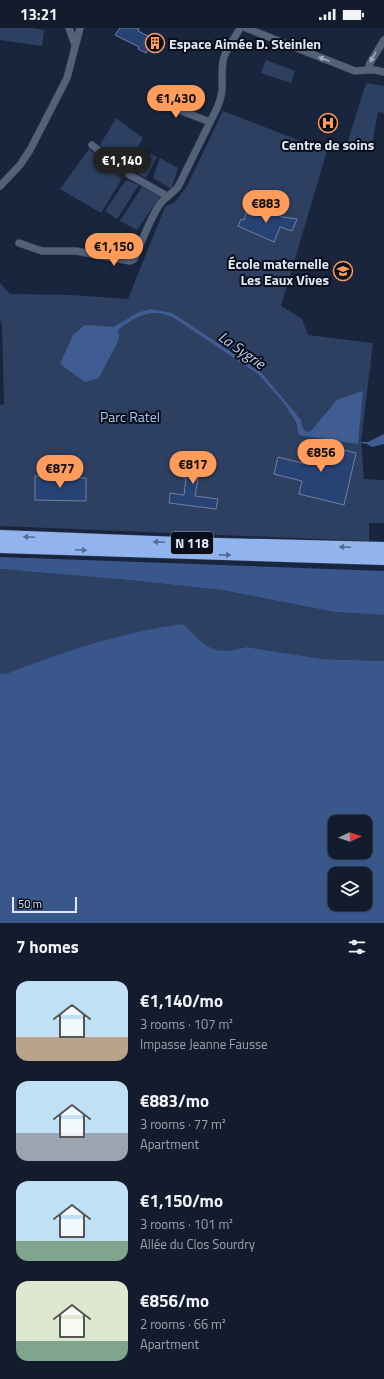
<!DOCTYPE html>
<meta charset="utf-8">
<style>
:root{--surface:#121c2d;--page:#1b2535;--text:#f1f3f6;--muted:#9ca1aa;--line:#313a49;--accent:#ff9b5b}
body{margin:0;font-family:"Titillium Web",sans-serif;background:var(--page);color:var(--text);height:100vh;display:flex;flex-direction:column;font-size:15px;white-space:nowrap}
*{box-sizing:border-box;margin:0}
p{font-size:13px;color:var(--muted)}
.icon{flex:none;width:22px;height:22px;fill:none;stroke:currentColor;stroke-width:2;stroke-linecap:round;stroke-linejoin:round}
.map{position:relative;height:895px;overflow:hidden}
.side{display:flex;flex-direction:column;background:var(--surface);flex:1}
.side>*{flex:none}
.needle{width:26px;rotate:86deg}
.controls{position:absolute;left:328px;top:787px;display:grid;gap:8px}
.controls a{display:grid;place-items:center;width:44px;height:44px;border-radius:8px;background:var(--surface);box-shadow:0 1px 3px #0004,0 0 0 1px var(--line);font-size:20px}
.scale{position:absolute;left:12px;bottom:10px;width:65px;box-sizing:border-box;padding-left:4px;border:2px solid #e0e9f8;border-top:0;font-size:11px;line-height:14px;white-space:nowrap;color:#e0e9f8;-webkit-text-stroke:3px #090e18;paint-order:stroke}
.price{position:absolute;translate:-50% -34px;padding:0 9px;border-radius:14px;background:var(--accent);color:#111;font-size:13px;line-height:26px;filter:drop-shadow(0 1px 2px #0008)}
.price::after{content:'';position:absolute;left:50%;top:24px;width:12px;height:9px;margin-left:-6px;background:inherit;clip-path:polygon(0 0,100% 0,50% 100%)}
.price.current{background:#222;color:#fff}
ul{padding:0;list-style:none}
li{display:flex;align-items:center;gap:12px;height:100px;padding:0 16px}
li span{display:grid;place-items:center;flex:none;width:112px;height:80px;border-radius:12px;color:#555}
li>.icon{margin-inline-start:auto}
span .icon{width:48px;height:48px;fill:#fffc;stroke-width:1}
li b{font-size:17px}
h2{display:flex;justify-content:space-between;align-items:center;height:48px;padding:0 16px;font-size:17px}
.status{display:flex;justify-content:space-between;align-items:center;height:28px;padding:0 20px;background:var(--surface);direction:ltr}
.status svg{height:11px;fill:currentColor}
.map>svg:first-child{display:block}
</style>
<div class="status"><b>13:21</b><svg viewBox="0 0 49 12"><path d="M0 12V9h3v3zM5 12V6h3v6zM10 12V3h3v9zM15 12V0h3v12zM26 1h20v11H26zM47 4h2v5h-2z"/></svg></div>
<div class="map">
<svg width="384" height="895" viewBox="0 0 384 895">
<rect width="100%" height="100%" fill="#18253c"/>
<!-- green -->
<g fill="#2d4062">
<polygon points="0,0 32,0 44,2 42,18 0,12"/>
<polygon points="266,32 295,43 291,55 261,45"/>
<polygon points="366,55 384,58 384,85 378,84 371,121 347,116"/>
<polygon points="223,83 327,123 281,278 302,291 308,307 373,315 361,414 364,451 384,452 384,495 369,495 369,513 0,498 0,377 4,376 2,298 0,291 0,255 10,266 72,267 128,271 165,179 175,174 187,158"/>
<polygon points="116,90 143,110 128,138 122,135 100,117"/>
<polygon points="89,121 123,149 101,185 60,161"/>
<polygon points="141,121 157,129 146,150 131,142"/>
<polygon points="160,130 178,140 171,161 153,150"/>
<polygon points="126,152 139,157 117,191 105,183"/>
<polygon points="142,159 160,169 137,202 120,193"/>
<path d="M0,541L128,552L222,562L334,584L384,587V633L323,631L246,619C212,629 206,619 182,596L6,646L0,645Z"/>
</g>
<!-- forest -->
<g fill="#3a578c" fill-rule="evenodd">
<polygon points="0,529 384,543 384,587 334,584 222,562 128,552 0,541"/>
<path d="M183,596C205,618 212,629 246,619L323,631L384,633V895H0V645L6,646C63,624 122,604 183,596ZM335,794H365V824H335ZM335,846H365V876H335Z"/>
</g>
<!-- water -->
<g fill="#405d93">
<path d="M150,281L172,285L260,343L301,392C302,399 302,403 310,404L337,372L363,363L358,416L299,407L296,394L284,375L258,346L179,293C155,278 138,286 118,302L119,311L99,350L85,354L60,336L73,307L85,297L114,299L137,285Z"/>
<polygon points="384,406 384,416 372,419 367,416 361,415 361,414 368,414"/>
</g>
<!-- building -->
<g fill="#274376" stroke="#72819d">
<polygon points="120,0 139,0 138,3 154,11 146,25 138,21 139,19 115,7"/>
<polygon points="261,184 271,188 272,184 283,189 297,191 292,203 280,199 274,214 238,198 241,191 244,192 246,185"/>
<polygon points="311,414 356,425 344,477 299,466 302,453 274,446 278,429 306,436"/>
<polygon points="185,428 212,433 212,440 200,438 195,468 218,471 216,481 169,475 170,465 184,467 186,450 180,448"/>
<polygon points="35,448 86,450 86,473 35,472"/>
</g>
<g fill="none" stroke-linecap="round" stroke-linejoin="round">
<!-- street casing -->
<g stroke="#344056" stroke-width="8">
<g id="street">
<polyline points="69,0 75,17"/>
<polyline points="246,0 355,43 368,42"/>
<polyline points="384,12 370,35 368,42 375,42 384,44"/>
<polyline points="151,71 210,94"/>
<polyline points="92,117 123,143 167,168"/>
<polyline points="0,158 20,137 30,122 67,50 80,0"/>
<path d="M19,215L42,223H76L130,233L134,231C142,214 149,192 160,176C165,169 172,166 178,159L217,80C226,60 220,52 223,33C225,22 235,10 240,0"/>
</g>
</g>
<!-- highway casing -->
<g stroke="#344056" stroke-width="13">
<g id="highway">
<polyline points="0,508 179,515 384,520"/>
<polyline points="0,519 384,531"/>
</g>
</g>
<!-- street -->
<use href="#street" stroke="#536179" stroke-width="7"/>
<!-- highway -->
<use href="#highway" stroke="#91b3ee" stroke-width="12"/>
</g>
<!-- one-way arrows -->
<defs><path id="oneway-solid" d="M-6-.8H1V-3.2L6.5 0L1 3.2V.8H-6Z"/></defs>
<g fill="#a1acbf">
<use href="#oneway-solid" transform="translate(373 29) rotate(120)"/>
<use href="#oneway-solid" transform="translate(324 31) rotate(-159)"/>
</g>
<g fill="#54698e">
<use href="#oneway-solid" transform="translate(29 509) rotate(-178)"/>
<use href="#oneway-solid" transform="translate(159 514) rotate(-177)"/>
<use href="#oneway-solid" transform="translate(345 519) rotate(-178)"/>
<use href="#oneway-solid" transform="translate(81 522) rotate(2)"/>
<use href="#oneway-solid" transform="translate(225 527) rotate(1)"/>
</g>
<!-- icons -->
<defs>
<g id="building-ring" transform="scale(1)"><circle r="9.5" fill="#090e18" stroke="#ff9b5b" stroke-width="1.5"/><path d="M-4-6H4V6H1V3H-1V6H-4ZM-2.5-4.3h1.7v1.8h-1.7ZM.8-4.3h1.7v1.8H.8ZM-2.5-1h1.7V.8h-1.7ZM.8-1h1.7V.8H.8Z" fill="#ff9b5b"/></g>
<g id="hospital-ring" transform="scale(1)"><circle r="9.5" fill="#090e18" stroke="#ff9b5b" stroke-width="1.5"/><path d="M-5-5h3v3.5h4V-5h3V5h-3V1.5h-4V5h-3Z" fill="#ff9b5b"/></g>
<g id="school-ring" transform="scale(1)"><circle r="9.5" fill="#090e18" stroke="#ff9b5b" stroke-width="1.5"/><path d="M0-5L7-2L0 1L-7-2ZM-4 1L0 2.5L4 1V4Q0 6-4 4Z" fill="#ff9b5b"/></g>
</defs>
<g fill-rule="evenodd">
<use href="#building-ring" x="155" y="15"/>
<use href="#hospital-ring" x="328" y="95"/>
<use href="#school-ring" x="343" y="243"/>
</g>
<g text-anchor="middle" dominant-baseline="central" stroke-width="4" stroke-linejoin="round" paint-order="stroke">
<!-- shield labels -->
<rect fill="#090e18" stroke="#a0a7b5" stroke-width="1" x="171" y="504" width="42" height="22" rx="3"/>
<g font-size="13" font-weight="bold" fill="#e0e9f8">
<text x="192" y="515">N 118</text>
</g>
<!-- poi labels -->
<g font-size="14" font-weight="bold" fill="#e0e9f8" stroke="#090e18" text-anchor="start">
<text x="169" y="15">Espace Aimée D. Steinlen</text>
<text x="328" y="116" text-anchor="middle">Centre de soins</text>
<text x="329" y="235" text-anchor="end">École maternelle<tspan x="329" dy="16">Les Eaux Vives</tspan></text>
</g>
<!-- park labels -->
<g font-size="14" fill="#abc6f6" stroke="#090e18">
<text x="130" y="388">Parc Ratel</text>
</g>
<!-- water labels -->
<g font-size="15" font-style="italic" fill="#c1d3f4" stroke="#090e18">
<text transform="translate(242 322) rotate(35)">La Sygrie</text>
</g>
</g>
</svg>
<div class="controls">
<a><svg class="needle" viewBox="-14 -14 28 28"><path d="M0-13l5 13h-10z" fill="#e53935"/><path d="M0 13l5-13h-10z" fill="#9ca1aa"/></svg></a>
<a><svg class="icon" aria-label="layers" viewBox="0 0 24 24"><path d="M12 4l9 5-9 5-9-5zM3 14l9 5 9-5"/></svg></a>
</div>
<div class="scale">50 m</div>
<b class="price" style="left:176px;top:91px">€1,430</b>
<b class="price current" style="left:122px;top:153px">€1,140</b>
<b class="price" style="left:266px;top:196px">€883</b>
<b class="price" style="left:114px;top:239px">€1,150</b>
<b class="price" style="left:321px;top:445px">€856</b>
<b class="price" style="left:193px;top:457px">€817</b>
<b class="price" style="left:60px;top:461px">€877</b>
</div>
<section class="side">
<h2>7 homes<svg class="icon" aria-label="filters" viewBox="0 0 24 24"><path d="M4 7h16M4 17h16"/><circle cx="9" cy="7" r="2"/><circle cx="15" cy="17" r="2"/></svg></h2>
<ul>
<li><span style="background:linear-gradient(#bfe0f5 70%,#b9a48a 0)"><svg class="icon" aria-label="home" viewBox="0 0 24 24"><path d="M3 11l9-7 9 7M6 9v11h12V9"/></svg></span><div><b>€1,140/mo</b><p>3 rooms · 107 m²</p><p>Impasse Jeanne Fausse</p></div></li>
<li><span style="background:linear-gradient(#bfe0f5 65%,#9aa5b1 0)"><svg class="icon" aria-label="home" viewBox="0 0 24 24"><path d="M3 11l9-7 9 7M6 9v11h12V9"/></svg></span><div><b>€883/mo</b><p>3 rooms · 77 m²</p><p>Apartment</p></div></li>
<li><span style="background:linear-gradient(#bfe0f5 75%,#7fa58c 0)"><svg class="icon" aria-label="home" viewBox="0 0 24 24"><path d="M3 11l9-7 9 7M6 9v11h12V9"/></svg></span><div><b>€1,150/mo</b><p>3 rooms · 101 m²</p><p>Allée du Clos Sourdry</p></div></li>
<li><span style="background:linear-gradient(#dfe7d0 75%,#7fa58c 0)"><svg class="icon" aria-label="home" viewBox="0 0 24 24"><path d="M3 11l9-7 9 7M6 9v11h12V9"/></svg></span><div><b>€856/mo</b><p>2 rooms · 66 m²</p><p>Apartment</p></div></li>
</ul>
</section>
